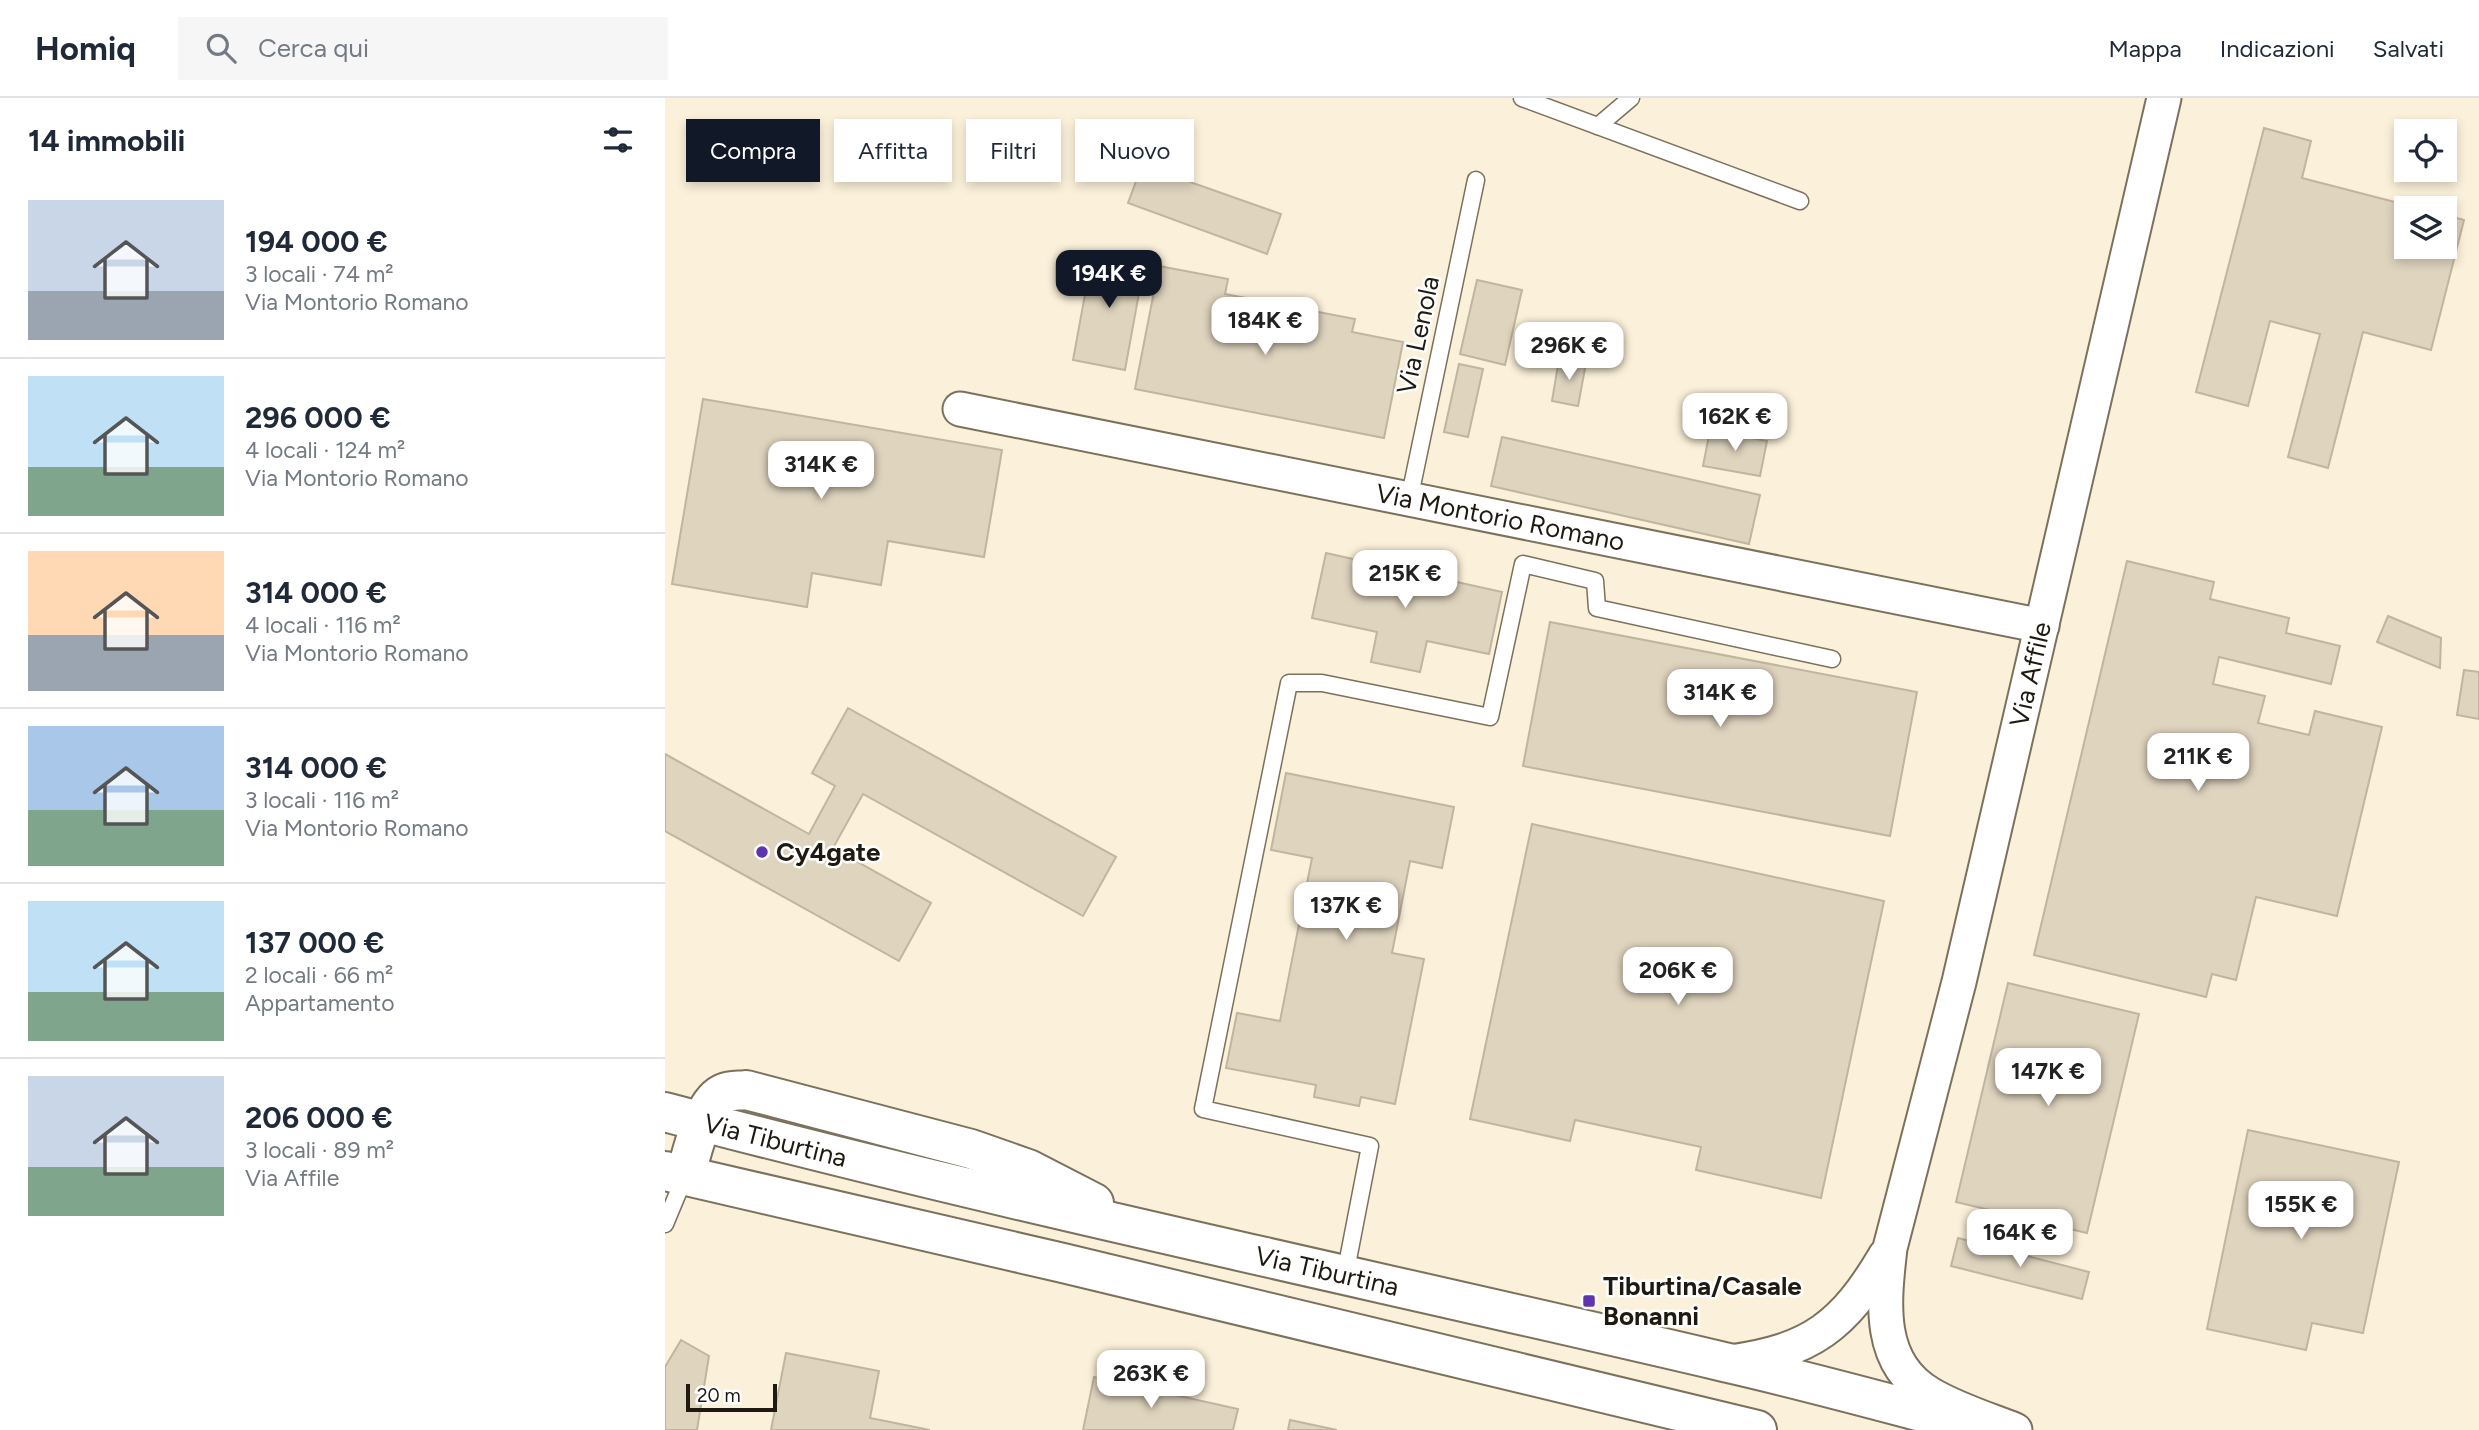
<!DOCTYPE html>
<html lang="it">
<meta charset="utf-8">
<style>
:root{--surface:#fff;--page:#f6f6f7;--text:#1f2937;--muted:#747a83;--line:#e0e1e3;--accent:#111827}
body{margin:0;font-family:Figtree,sans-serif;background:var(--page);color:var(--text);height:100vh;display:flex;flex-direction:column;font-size:26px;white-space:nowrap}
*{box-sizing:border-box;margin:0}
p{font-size:23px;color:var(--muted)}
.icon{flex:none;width:38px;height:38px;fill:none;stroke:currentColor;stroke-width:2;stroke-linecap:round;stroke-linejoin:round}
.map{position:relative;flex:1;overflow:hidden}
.details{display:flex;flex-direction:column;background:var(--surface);width:665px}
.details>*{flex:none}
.banner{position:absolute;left:21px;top:21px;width:665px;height:63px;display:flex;gap:14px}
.controls{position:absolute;left:1729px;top:21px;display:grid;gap:14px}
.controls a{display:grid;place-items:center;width:63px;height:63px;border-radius:0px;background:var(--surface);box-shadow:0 4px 10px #0003;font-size:35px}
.scale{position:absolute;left:21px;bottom:18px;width:91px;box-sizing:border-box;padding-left:7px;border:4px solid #1e1a12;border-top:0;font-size:19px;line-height:24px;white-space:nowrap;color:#1e1a12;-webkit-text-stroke:5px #fefefe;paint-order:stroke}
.price{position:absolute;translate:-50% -60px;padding:0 16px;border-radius:14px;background:#fff;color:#222;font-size:23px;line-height:46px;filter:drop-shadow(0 2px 4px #0008)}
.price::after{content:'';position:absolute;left:50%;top:42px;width:21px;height:16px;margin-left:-10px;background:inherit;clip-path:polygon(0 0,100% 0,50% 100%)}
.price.active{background:var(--accent);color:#fff}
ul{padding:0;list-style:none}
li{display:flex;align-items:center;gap:21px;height:175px;padding:0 28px}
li+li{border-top:2px solid var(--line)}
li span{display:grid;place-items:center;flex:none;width:196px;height:140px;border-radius:0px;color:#555}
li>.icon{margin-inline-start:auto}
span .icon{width:84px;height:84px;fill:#fffc;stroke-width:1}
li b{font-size:30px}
h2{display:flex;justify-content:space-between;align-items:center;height:84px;padding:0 28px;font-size:30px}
.chip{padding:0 24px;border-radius:0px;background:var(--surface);box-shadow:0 4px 10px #0003;font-size:24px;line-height:63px}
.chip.active{background:var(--accent);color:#fff}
header{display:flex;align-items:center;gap:42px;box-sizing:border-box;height:98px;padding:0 35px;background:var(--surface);border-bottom:2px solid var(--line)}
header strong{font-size:33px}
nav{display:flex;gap:38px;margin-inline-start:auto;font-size:24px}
.search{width:490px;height:63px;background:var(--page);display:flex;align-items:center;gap:18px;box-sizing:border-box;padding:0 24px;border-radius:0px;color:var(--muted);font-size:26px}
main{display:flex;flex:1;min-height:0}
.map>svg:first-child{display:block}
</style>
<header>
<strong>Homiq</strong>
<div class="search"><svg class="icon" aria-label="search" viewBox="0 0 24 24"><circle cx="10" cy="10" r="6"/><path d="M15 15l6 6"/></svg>Cerca qui</div>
<nav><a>Mappa</a><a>Indicazioni</a><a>Salvati</a></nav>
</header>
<main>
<section class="details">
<h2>14 immobili<svg class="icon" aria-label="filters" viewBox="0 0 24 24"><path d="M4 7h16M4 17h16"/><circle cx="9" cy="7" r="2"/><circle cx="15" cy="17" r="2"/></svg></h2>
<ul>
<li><span style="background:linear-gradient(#c9d6e8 65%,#9aa5b1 0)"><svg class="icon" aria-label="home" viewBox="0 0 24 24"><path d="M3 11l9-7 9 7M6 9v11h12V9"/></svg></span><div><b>194 000 €</b><p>3 locali · 74 m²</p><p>Via Montorio Romano</p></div></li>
<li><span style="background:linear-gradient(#bfe0f5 65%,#7fa58c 0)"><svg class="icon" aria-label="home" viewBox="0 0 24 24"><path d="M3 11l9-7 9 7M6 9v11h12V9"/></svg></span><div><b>296 000 €</b><p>4 locali · 124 m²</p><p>Via Montorio Romano</p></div></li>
<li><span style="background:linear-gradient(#ffd9b3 60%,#9aa5b1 0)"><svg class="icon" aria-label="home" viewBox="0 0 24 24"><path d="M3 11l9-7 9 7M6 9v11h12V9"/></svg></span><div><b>314 000 €</b><p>4 locali · 116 m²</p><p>Via Montorio Romano</p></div></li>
<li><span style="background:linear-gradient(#a9c7e8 60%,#7fa58c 0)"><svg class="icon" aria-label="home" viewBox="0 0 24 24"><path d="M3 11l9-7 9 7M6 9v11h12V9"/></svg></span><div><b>314 000 €</b><p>3 locali · 116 m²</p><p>Via Montorio Romano</p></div></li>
<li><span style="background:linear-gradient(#bfe0f5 65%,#7fa58c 0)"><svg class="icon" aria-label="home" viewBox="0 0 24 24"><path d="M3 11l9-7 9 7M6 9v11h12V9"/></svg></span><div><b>137 000 €</b><p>2 locali · 66 m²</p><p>Appartamento</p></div></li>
<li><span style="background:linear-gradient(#c9d6e8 65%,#7fa58c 0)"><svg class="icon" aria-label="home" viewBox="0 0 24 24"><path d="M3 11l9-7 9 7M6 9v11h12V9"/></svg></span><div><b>206 000 €</b><p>3 locali · 89 m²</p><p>Via Affile</p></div></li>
</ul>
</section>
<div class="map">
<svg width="1814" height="1332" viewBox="0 0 1814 1332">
<rect width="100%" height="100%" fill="#fbf0d9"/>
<!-- building -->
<g fill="#dfd4be" stroke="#c0b59f" stroke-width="2">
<polygon points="1599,30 1646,43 1637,80 1753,110 1741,110 1741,149 1780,149 1780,117 1799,122 1766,252 1698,234 1663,370 1623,359 1655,236 1605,223 1583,308 1531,294"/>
<polygon points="477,67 616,116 602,156 463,105"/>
<polygon points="428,153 480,162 460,272 408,262"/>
<polygon points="494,168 563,181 560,196 690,221 687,234 738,244 719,340 470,291"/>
<polygon points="812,182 857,192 840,267 795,256"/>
<polygon points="894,261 921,265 913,308 887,303"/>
<polygon points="794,266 818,271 803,339 779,334"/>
<polygon points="38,301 337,352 319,459 223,443 216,487 147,475 142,509 7,486"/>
<polygon points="1045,332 1102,343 1095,378 1038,368"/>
<polygon points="837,339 1095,397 1084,446 826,388"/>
<polygon points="661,455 837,494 824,556 762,543 755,574 706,564 712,534 647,520"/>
<polygon points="1462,463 1549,484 1545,501 1624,520 1621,535 1675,548 1666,586 1554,559 1548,586 1600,598 1593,625 1644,637 1650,613 1717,629 1672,818 1591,799 1571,882 1547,876 1541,899 1369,857"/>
<polygon points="1723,518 1776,540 1775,570 1712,544"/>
<polygon points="885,524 1252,594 1225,738 858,668"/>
<polygon points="1799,572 1814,574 1814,621 1792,617"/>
<polygon points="183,610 451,759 418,818 198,696 168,750 266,805 234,863 0,733 0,656 144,736 170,688 147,675"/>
<polygon points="621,675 789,709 777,770 745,763 727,855 759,861 730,1006 696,999 694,1008 649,999 651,987 561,970 572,915 615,923 647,760 606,752"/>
<polygon points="867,726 1219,803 1156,1100 1031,1072 1036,1049 910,1022 905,1043 805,1021"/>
<polygon points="1343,885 1474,916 1422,1135 1291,1104"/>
<polygon points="1583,1032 1734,1064 1698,1235 1647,1225 1641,1252 1542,1231"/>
<polygon points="1293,1140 1424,1174 1417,1201 1286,1168"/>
<polygon points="16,1242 44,1258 32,1332 0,1332 0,1269"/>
<polygon points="121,1255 214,1273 205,1320 265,1332 106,1332"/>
<polygon points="429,1279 573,1311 568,1332 418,1332"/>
<polygon points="625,1322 672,1332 623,1332"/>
</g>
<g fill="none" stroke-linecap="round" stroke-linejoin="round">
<!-- service casing -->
<g stroke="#7b715d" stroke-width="19">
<g id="service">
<polyline points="857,0 1135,103"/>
<polyline points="933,28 966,0"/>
<polyline points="744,402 811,82"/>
<polyline points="0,1126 20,1078"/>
<polyline points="680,1177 705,1048 538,1011 624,585 657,585 825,619 858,466 930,483 932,510 1167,561"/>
</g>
</g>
<!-- minor casing -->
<g stroke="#7b715d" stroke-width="37">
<g id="minor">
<path id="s1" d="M295,311L1377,528"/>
<path d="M1065,1264C1146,1253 1179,1228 1220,1158"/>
<path id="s2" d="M1350,1332C1322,1321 1290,1311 1265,1296C1211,1265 1219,1203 1225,1150L1294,884L1499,0"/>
</g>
</g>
<!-- primary casing -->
<g stroke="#7b715d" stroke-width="42">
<g id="primary">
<path id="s3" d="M0,1014C351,1107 706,1181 1059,1264C1148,1284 1236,1309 1325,1332"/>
<polyline points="0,1073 398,1165 1092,1332"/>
<path d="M20,1078C27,1057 37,1003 59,995C66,992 74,993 81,992L306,1051L363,1071L429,1105"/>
</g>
</g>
<!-- service -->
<use href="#service" stroke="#fff" stroke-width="16"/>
<!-- minor -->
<use href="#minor" stroke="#fff" stroke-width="33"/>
<!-- primary -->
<use href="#primary" stroke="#fff" stroke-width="38"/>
</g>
<!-- markers -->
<g fill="#5f35ad" stroke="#fefefe" stroke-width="2.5">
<circle cx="97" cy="754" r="7"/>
<rect x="917" y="1196" width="14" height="14" rx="3.5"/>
</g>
<g text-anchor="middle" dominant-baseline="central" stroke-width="5" stroke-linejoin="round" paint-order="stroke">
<!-- street labels -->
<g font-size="26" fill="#1e1a12" stroke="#fefefe">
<text transform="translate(753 237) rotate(-78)">Via Lenola</text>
<text stroke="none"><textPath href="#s1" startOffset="551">Via Montorio Romano</textPath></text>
<text stroke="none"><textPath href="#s2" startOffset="845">Via Affile</textPath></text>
<text stroke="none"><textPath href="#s3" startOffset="114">Via Tiburtina</textPath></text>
<text stroke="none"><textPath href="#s3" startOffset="681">Via Tiburtina</textPath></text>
</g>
<!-- poi labels -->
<g font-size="26" font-weight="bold" fill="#1e1a12" stroke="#fefefe" text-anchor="start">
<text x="111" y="754">Cy4gate</text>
<text x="938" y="1188">Tiburtina/Casale<tspan x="938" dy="30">Bonanni</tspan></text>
</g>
</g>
</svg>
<div class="controls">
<a><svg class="icon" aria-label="locate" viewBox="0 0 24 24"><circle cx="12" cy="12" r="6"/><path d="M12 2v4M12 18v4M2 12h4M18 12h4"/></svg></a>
<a><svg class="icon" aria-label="layers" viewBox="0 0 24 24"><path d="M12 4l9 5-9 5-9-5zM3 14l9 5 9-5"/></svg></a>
</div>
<div class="scale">20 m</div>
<b class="price active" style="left:444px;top:212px">194K €</b>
<b class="price" style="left:600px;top:259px">184K €</b>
<b class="price" style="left:904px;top:284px">296K €</b>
<b class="price" style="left:1070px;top:355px">162K €</b>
<b class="price" style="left:156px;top:403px">314K €</b>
<b class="price" style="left:740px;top:512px">215K €</b>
<b class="price" style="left:1055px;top:631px">314K €</b>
<b class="price" style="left:1533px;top:695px">211K €</b>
<b class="price" style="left:681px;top:844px">137K €</b>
<b class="price" style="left:1013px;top:909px">206K €</b>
<b class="price" style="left:1383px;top:1010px">147K €</b>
<b class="price" style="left:1636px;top:1143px">155K €</b>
<b class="price" style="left:1355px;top:1171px">164K €</b>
<b class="price" style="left:486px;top:1312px">263K €</b>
<div class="banner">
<a class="chip active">Compra</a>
<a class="chip">Affitta</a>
<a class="chip">Filtri</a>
<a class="chip">Nuovo</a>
</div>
</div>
</main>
